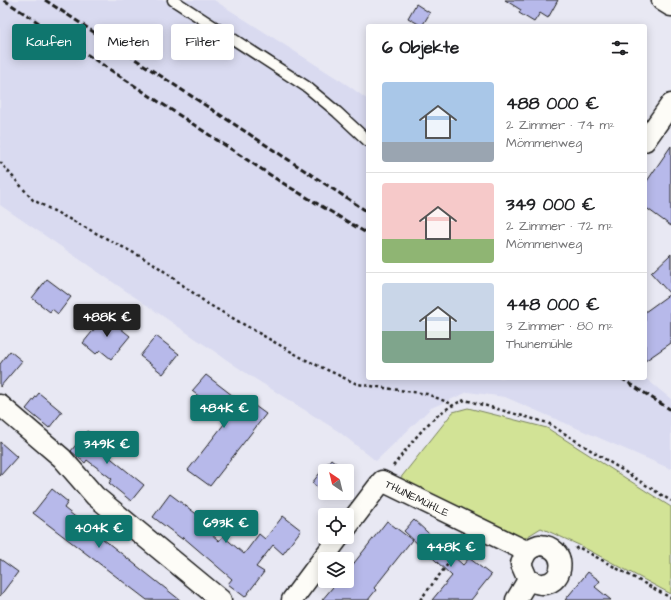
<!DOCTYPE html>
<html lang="de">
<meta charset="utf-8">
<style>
:root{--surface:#fff;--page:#f6f6f6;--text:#202124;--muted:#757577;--line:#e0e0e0;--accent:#0f766e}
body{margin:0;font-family:"Architects Daughter",sans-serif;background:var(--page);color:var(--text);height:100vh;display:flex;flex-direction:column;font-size:15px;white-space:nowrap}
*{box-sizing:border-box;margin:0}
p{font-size:13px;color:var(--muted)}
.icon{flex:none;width:22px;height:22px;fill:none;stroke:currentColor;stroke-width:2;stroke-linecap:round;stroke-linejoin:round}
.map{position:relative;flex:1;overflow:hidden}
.sheet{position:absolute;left:366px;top:24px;width:281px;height:356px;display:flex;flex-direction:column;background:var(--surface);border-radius:4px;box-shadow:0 2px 10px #0003}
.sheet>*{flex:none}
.banner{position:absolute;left:12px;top:24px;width:294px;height:36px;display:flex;gap:8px}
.needle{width:26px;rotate:325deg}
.buttons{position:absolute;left:318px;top:464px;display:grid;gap:8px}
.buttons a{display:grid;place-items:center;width:36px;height:36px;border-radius:4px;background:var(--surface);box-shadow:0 2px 10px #0003;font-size:20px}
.price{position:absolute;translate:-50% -34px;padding:0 9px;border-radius:4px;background:var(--accent);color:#fff;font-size:13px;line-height:26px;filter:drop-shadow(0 1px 2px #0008)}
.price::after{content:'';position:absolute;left:50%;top:24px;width:12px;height:9px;margin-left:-6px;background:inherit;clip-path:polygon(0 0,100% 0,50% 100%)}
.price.active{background:#222;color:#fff}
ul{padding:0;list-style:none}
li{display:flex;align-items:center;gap:12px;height:100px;padding:0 16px}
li+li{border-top:1px solid var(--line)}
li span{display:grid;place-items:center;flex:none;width:112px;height:80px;border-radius:4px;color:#555}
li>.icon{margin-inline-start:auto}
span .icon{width:48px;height:48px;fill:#fffc;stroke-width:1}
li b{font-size:17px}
h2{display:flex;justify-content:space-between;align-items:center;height:48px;padding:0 16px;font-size:17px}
.pill{padding:0 14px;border-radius:4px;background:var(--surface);box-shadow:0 2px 10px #0003;font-size:14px;line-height:36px}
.pill.active{background:var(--accent);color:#fff}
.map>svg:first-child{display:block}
</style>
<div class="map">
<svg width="671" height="600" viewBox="0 0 671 600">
<rect width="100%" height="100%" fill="#e8e8f3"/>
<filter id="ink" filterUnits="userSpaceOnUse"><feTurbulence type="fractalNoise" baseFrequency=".025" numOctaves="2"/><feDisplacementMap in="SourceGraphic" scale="8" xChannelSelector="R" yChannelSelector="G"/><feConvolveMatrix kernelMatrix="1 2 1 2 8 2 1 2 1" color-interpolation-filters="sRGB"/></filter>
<g filter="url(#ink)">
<!-- built -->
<polygon fill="#d9daf0" points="0,0 214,0 349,86 368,100 368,378 645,378 671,399 671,469 505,397 468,392 431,408 376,461 338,431 249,375 0,205"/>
<!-- green -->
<polygon fill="#d2e396" stroke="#778059" points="468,408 547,428 671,507 671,594 579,545 541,528 520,541 399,480 453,412"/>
<!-- building -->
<g fill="#b7b9ea" stroke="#1c1c1c">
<polygon points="505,0 558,0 548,18 540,13 534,22 519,13 521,10"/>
<polygon points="416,4 430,13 422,26 408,18"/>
<polygon points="671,146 671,226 645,207 645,184"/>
<polygon points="671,254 671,343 645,361 645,312 670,294 651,273"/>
<polygon points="47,279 71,297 58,314 52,309 50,312 32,298"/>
<polygon points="105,316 130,336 111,359 100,350 96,354 83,343"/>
<polygon points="156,336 179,354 163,374 140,356"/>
<polygon points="10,351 22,361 0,387 0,364"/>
<polygon points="206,375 241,402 244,398 266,414 210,486 188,470 228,419 192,391"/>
<polygon points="39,393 62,412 49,428 26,409"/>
<polygon points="87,431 111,450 107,455 144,485 131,501 109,483 112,479 87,460 85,463 71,451"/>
<polygon points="0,442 17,457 0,476"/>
<polygon points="331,459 346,471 325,471 325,493 312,483"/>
<polygon points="52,489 68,502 64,508 180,600 147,600 33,513"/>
<polygon points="325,493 337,493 332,499"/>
<polygon points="170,494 199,516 196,520 219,541 223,536 244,554 259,534 265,539 283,516 301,530 283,554 273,545 256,567 264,572 245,597 228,584 232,579 183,537 182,539 153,517"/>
<polygon points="414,520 463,565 469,558 491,575 471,600 432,600 452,576 404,531"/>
<polygon points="387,521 412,540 374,588 376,590 368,600 322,600 338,581 347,581 347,572"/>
<polygon points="0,559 18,572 0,596"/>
<polygon points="588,572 600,581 595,587 611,600 565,600"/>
</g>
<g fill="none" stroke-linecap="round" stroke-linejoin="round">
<!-- service casing -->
<g stroke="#1c1c1c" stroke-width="13">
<polyline id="service" points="173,0 307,87 337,112 368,141"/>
</g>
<!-- minor casing -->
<g stroke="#1c1c1c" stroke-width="23">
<g id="minor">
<polyline points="645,141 671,104"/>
<polyline points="0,405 62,458 95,496 221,600"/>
<path id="s1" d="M347,527L382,481L526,551"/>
<path d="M539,545C568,546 566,583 543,584C539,585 532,581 528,580L521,564C526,552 527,549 539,545Z"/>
<polyline points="292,600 339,537"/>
<polyline points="516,600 528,580"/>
</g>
</g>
<!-- secondary casing -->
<g stroke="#1c1c1c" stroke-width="25">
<polyline id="secondary" points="663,0 671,5"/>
</g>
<!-- path -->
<g stroke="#1c1c1c" stroke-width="2.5" stroke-dasharray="3 3" stroke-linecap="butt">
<polyline points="0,162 33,200 153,263 208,304 304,359 357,384 427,394 452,404"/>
<path d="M393,466C414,440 433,411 465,400L548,423L671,501"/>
<polyline points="575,549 578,547 671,598"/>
<polyline points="420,600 465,542"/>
</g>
<!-- service -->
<use href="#service" stroke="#fdfcf7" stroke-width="10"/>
<!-- minor -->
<use href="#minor" stroke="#fdfcf7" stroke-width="20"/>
<!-- secondary -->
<use href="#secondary" stroke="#fdfcf7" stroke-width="22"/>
<!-- rail -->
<g stroke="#1c1c1c" stroke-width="3" stroke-dasharray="6 3" stroke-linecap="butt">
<polyline points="4,0 281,182 368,234"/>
<polyline points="45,0 368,212"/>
<polyline points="621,378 671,410"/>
</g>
</g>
</g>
<g text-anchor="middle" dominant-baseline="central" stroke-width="4" stroke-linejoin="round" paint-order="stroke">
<!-- street labels -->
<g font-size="11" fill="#1c1c1c" stroke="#fdfcf7">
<text stroke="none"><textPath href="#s1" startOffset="97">THUNEMÜHLE</textPath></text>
</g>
</g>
</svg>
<div class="buttons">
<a><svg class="needle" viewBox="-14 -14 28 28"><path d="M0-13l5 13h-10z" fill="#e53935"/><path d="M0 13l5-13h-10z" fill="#757577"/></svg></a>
<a><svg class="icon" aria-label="locate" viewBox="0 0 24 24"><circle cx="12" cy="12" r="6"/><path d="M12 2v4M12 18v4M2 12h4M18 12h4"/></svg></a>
<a><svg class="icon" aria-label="layers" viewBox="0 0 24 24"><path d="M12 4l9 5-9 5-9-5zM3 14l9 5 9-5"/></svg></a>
</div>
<b class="price active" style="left:107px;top:338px">488K €</b>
<b class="price" style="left:224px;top:429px">484K €</b>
<b class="price" style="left:107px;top:465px">349K €</b>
<b class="price" style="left:226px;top:544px">693K €</b>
<b class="price" style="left:99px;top:549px">404K €</b>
<b class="price" style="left:451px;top:568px">448K €</b>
<div class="banner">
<a class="pill active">Kaufen</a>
<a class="pill">Mieten</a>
<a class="pill">Filter</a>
</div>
<section class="sheet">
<h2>6 Objekte<svg class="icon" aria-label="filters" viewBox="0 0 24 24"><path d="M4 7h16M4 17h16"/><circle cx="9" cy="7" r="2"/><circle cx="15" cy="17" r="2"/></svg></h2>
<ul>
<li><span style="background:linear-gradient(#a9c7e8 75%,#9aa5b1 0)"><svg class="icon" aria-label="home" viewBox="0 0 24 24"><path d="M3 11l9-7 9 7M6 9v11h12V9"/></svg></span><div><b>488 000 €</b><p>2 Zimmer · 74 m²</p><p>Mömmenweg</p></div></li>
<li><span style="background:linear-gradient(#f6c9c9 70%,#8fb573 0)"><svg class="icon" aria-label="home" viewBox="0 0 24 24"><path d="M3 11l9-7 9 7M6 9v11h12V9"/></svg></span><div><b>349 000 €</b><p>2 Zimmer · 72 m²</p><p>Mömmenweg</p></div></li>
<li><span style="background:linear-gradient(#c9d6e8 60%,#7fa58c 0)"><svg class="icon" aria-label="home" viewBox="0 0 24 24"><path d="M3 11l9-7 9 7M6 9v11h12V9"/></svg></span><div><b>448 000 €</b><p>3 Zimmer · 80 m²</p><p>Thunemühle</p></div></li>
</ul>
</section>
</div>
